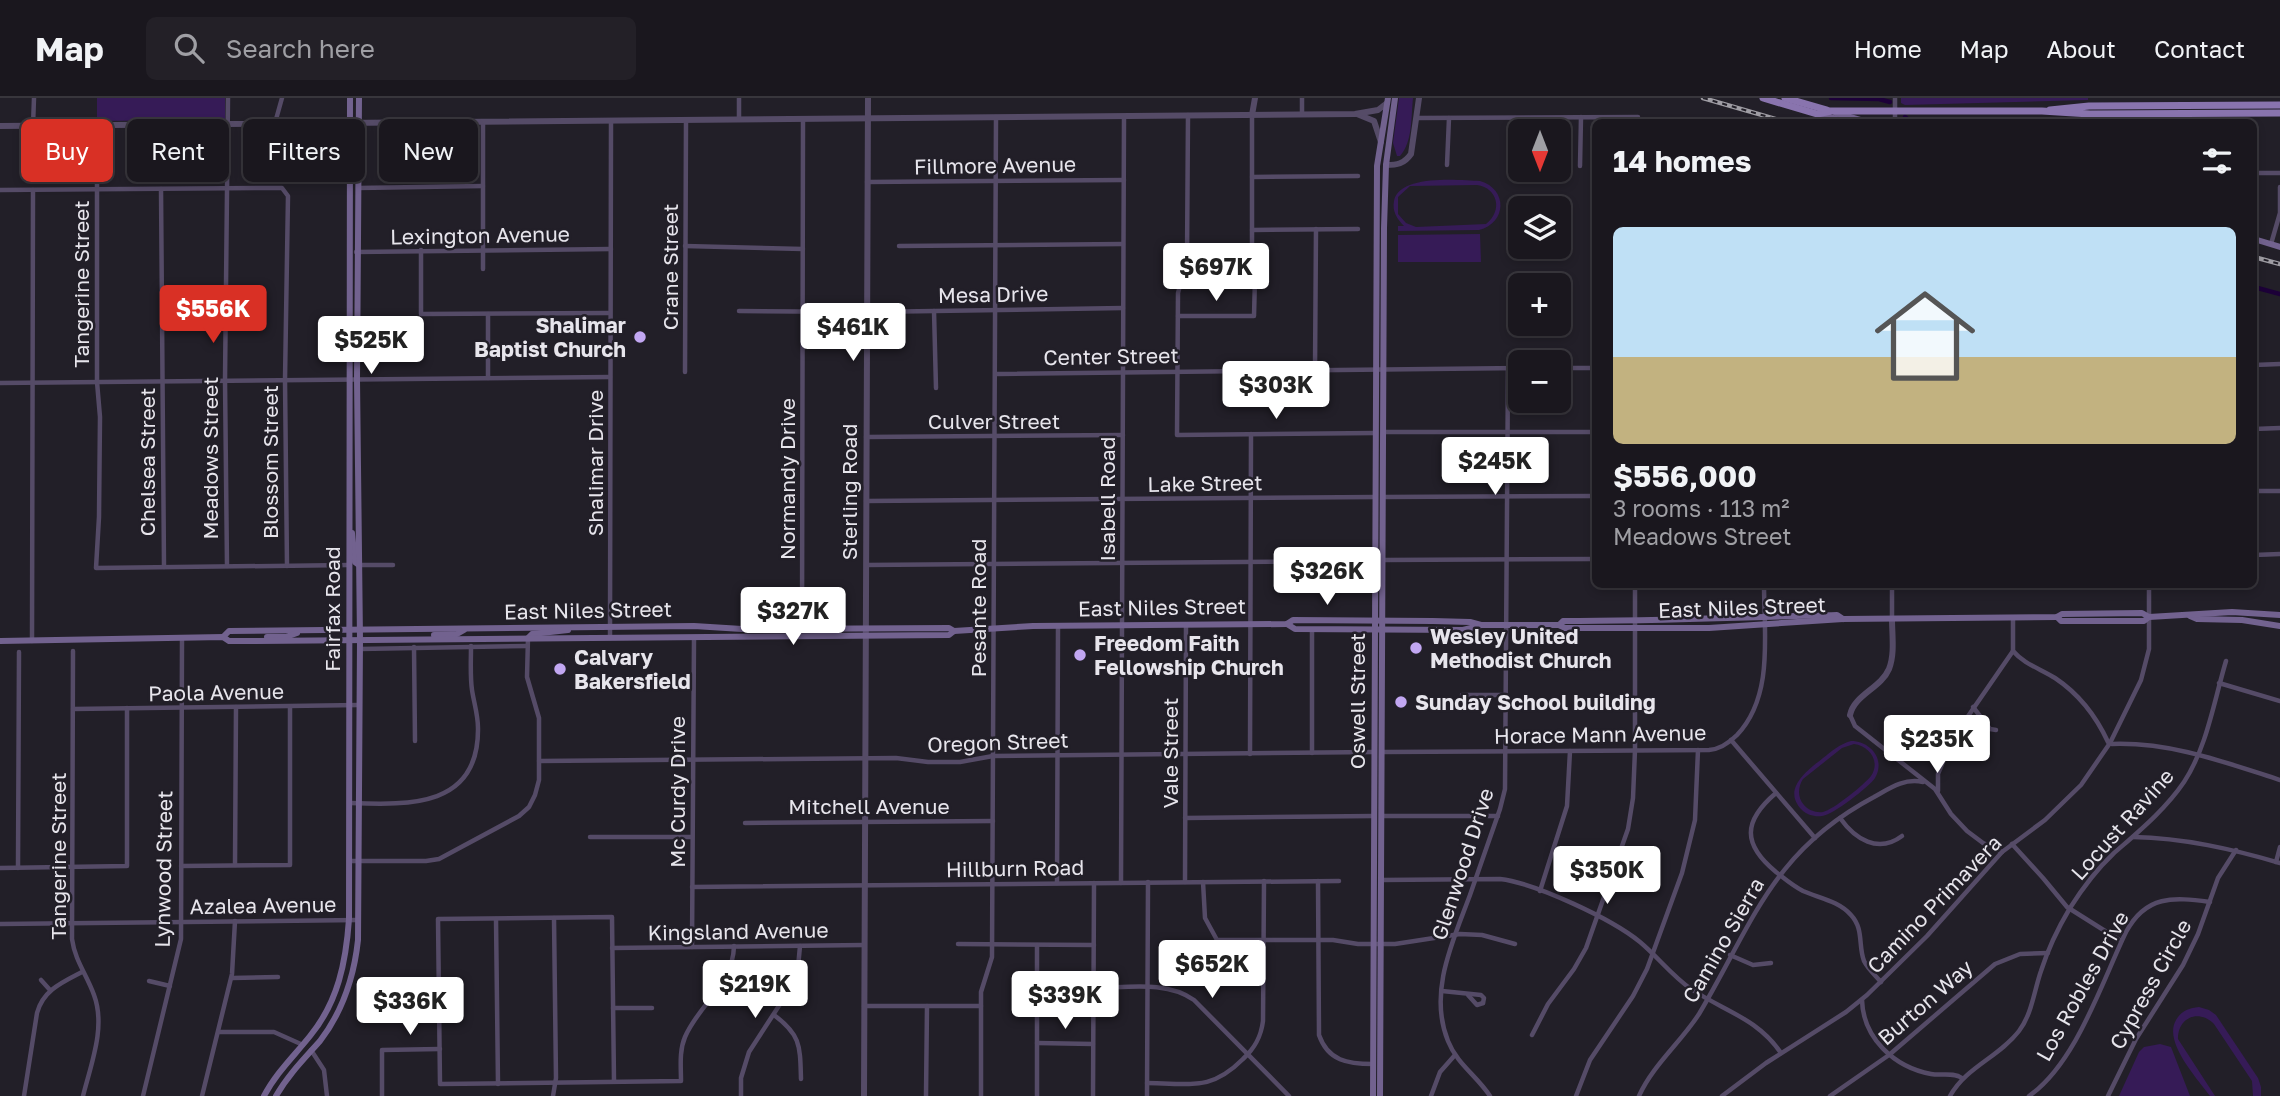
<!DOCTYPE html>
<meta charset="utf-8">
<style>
:root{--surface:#1a171e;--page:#232027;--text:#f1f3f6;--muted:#9f9fa4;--line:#38363c;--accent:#d93025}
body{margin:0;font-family:"Golos Text",sans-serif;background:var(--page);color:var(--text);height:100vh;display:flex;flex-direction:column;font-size:26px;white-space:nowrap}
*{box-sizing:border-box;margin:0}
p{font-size:23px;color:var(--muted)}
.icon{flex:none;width:38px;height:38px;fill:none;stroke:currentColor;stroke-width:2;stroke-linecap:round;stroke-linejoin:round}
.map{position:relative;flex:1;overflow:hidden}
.details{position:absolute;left:1592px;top:21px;width:665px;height:469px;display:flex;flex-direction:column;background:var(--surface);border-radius:10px;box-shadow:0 4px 10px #0003,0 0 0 2px var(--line)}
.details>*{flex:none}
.hud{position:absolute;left:21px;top:21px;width:665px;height:63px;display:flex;gap:14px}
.needle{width:46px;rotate:180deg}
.buttons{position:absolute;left:1508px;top:21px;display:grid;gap:14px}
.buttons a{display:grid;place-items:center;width:63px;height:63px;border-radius:10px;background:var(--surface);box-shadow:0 4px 10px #0003,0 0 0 2px var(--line);font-size:35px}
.price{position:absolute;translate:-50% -60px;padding:0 16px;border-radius:7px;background:#fff;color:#222;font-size:23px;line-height:46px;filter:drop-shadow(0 2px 4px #0008)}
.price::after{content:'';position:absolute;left:50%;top:42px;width:21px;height:16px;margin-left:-10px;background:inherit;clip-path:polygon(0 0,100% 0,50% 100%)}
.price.on{background:var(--accent);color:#fff}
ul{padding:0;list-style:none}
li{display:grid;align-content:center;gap:14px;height:371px;padding:0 21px}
li span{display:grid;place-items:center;height:217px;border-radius:10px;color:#555}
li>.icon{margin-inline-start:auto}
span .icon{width:126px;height:126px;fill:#fffc;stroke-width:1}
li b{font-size:30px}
h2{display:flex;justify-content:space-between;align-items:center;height:84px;padding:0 21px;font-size:30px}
.chip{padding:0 24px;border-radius:10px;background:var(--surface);box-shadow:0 4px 10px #0003,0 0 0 2px var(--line);font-size:24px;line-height:63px}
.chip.on{background:var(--accent);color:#fff}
header{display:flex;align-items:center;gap:42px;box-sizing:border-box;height:98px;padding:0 35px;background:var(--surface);border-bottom:2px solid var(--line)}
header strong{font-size:33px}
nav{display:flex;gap:38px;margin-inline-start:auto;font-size:24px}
.search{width:490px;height:63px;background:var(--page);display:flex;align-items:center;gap:18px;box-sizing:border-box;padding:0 24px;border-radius:10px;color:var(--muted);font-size:26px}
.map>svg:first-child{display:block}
</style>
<header>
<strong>Map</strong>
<div class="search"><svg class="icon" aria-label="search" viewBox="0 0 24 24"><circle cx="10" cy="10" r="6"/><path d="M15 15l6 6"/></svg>Search here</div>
<nav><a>Home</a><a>Map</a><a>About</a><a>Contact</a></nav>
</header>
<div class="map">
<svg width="2280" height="998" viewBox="0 0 2280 998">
<rect width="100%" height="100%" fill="#221f28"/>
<!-- green -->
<g fill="#361b57" fill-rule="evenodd">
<polygon points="97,0 225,0 225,22 97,23"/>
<path d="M1399,0H1413C1411,18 1413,44 1400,58H1397L1393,45Z"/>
<polygon points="1901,0 2088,0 2088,2 1905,7 1901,5"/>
<path d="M1480,83C1508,91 1507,125 1479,132L1398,133V128H1404C1397,121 1392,113 1394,103C1399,76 1459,82 1480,83ZM1477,87C1498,90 1503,113 1486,126L1416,129L1406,125L1398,116V99L1410,88Z"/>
<polygon points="1480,136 1481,164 1398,164 1398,137"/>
<path d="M1851,643C1870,643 1886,661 1875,680C1869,689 1833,717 1822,718C1815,719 1807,717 1802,712C1781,691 1808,672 1823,660C1832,653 1840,646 1851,643ZM1854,646C1869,648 1881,663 1871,678C1865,686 1833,712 1823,714C1816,715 1808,712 1804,707C1797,699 1798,689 1803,681L1842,650Z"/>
<path d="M2199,909L2209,912L2216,917L2258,980L2261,989V998H2253L2252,983L2214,926C2199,911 2178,919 2178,941L2215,998H2210C2197,980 2163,944 2176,922C2181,913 2189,910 2199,909Z"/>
<polygon points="2160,946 2171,949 2190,998 2119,998 2139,954 2144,949"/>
</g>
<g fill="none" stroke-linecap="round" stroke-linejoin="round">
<!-- canal -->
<g stroke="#1c0038" stroke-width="4.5">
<polyline points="1831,0 1879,1 1890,4"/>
<polyline points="1905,19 1911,24"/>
<polyline points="2254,189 2280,196"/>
</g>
<!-- minor -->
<g stroke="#554b67" stroke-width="4.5">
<polyline points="1895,0 1895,24"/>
<polyline points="1302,16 1302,0"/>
<polyline points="1188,17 1187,162 1178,195 1177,337 1376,335"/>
<polyline points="1417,20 1638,19 1638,24"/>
<polyline points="739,21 739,0"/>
<polyline points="2152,24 2152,16"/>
<polyline points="275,25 282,0"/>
<polyline points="97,27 97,284 100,319 99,419 96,470 349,467"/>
<polyline points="33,28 34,0"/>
<polyline points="1447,67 1449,20"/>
<polyline points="1514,68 1515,20"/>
<polyline points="1580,68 1581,19"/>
<polyline points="2254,75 2280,75"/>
<polyline points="1252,79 1358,78"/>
<polyline points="867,84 1124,82"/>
<polyline points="358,90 483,88"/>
<polyline points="161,91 164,469"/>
<polyline points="0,92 258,90 282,90 288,98 285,282 287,468"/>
<polyline points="1252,132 1358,131"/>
<polyline points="2271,146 2280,115 2280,89"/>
<polyline points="685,148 803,151"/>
<polyline points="899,148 1123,146"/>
<polyline points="421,152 421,216 610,215"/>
<polyline points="356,154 611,151"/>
<polyline points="483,171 483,24"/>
<polyline points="739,213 868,214 1123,210"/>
<polyline points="934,213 936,290"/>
<polyline points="1178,218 1254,218 1255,180 1252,162 1252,17"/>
<polyline points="2254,267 2280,266"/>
<polyline points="1559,270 1596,270"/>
<polyline points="1315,272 1316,131"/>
<polyline points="685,274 686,22"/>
<polyline points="997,276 1521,270"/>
<polyline points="488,280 488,216"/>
<polyline points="0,285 610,279"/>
<polyline points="2254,331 2280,330"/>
<polyline points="1385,334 1596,334"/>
<polyline points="866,339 1123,337"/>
<polyline points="2254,393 2280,393"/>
<polyline points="1384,399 1596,398"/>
<polyline points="866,403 1375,399"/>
<polyline points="2254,457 2280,456"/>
<polyline points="1384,462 1596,461"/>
<polyline points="359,467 393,467"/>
<polyline points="866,467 1375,463"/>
<polyline points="227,468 225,282 228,0"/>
<polyline points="1892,521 1892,486"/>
<polyline points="802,531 803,21"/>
<polyline points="1312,532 1312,655"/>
<polyline points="610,540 611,23"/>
<polyline points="32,543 33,92"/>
<polyline points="414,549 415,643"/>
<polyline points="360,551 527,548"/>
<path d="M73,553L72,841C75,863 87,877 94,897C106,929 91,966 83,998"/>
<path d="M2013,553C2024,566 2041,571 2055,580C2079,596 2096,618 2108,644L2112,646C2171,644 2224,664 2280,682"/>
<polyline points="2219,585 2280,603"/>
<polyline points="1462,597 1506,597"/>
<polyline points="1973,609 1990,631 1996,632"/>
<polyline points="73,611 359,607"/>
<polyline points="1850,617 1855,628 1935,691 1951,716 1967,733 1983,745 2002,754"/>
<polyline points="1731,642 1815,740"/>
<path d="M1384,654L1709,652C1721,651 1729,645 1737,637C1774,598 1764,536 1764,486"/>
<polyline points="1250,656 1251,336"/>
<polyline points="539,663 896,660 928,664 960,664 993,658 1374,654"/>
<polyline points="1938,693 1938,676 1953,640 2013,553 2013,520"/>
<path d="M1776,695C1743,723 1742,746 1776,774C1785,781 1793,788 1803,793C1819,800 1839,803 1851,817C1864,831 1858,847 1864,863C1868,871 1875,877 1881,884"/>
<path d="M349,705C409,707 479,710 478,630C478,617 474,605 472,592C470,578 471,563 471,548"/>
<polyline points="1382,718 1498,718"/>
<polyline points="1185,720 1374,718"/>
<path d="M1840,720C1855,741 1878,756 1902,738"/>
<polyline points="745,725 993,723"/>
<polyline points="590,739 692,739"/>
<path d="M2133,739C2184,740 2232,751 2280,765"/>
<polyline points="2012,746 2043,780 2067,809 2121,843"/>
<polyline points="349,763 426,763 439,761 519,718 529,709 535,697 539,682 539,620 527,579 528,540"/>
<polyline points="2276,764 2280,749"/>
<polyline points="235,767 236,609"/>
<polyline points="181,768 290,767 290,609"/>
<polyline points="0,770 127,768 127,610"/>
<polyline points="18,770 19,554"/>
<path d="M1381,782L1500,781C1535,785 1612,821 1640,844C1658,859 1671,877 1691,891C1724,913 1757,920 1781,955"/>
<path d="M1318,783L1319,937C1328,963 1348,966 1373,966"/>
<polyline points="1185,784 1186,527"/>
<polyline points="1203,784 1205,820 1217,842 1333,842 1358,846 1395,846 1460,836 1482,837 1515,846"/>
<polyline points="1057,785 1058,528"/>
<polyline points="1121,785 1124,18"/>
<polyline points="692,789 1339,783"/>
<polyline points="1540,793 1567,708 1570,653"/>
<polyline points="496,821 498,986"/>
<polyline points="0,826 358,822"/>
<polyline points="958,846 1094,847"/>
<polyline points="692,849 694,540"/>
<polyline points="612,850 864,847"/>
<polyline points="1730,857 1753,867 1771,865"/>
<polyline points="232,880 278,879"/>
<polyline points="41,882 50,892"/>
<polyline points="149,883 170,888"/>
<path d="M1093,890C1126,890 1166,882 1194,902L1289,998"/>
<polyline points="1442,893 1481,897 1484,900 1483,905"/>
<polyline points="1468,897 1477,907 1483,905"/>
<path d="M1862,902C1863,940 1894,969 1931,976C1941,978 1953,974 1962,980"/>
<polyline points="864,908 981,908"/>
<polyline points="613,910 652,910"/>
<path d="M774,917C801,937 800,948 801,981"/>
<polyline points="219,934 274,934 303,947"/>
<polyline points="1532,937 1548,906 1574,871 1586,850 1628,731 1633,700 1635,652 1635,486"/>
<polyline points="1037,945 1093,946"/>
<polyline points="311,952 324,972 327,998"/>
<path d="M614,984L612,819L438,821L440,986L681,983C681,969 679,953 685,939C699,906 733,887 734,848"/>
<path d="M1147,985C1190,985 1210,994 1243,961C1255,950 1261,939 1263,923L1264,783"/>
<path d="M24,998L37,915C43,892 63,884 82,874"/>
<polyline points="143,998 181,841 182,541"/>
<polyline points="202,998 232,876 235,823"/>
<polyline points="382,998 382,952 440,951"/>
<polyline points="553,998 556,980 554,820"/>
<polyline points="741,998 741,980 749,954 797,880 800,848"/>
<polyline points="926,998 927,908"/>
<polyline points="981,998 981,894 992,859 996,19"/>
<polyline points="1037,998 1037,847"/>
<polyline points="1093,998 1094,785"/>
<polyline points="1147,998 1148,784"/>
<polyline points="1431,998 1440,974 1455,957"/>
<path d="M1490,998C1477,978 1457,966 1448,943C1428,894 1453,843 1470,797C1480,768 1490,740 1500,711L1505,691L1508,270"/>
<polyline points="1576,998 1590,962 1633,898 1647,871 1682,775 1695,722 1698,652"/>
<path d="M1639,998C1653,967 1681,944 1699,916C1753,825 1772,753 1874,699C1890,690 1904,680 1923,684"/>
<polyline points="1722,998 1766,965 1846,914 1867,897 1927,838 2002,754 2045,722 2081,687 2110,645 2141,582 2149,551 2149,486"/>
<polyline points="1830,998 1889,957 1995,866 2020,856 2048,855"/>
<path d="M1950,998C1966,969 1999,959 2019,933C2032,916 2034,893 2041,873C2048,851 2058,830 2070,810C2082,791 2096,772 2113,756C2138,734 2165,712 2184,684C2207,649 2214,603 2226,563"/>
<path d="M2029,998C2076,965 2101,886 2126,834C2146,797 2173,799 2210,804"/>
<polyline points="2108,998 2136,941 2183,867 2198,836 2218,780 2236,752"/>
</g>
<!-- tertiary -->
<g stroke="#554b67" stroke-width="6">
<polyline points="1357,16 1374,23 1381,44"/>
<polyline points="1252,17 1255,0"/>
<polyline points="0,28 1355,16 1378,12 1387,5"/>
<path d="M1386,67C1397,67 1404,66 1411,56L1419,0"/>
<path d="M1850,617C1854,597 1881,590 1889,571C1895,556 1892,537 1892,521"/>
<polyline points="864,998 868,0"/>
</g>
<!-- secondary -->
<g stroke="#72628f" stroke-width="6">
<polyline points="1836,15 1867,24"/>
<polyline points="1819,16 1847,24"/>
<polyline points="2254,141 2280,149"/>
<polyline points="352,435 355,464 359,467"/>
<polyline points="2190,518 2197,521 2242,522 2280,528"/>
<polyline points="2057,519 2061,523 2144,523 2149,519"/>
<polyline points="1287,526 1295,531 1463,532 1479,528"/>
<path d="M1559,527L1563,523C1655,523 1746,519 1837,517L1843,521"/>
<polyline points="434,537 457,536 464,532"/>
<polyline points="223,539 229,533 694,528 742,531 949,530 954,533"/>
<polyline points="267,539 286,539 297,535"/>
<polyline points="528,540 532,536 568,532"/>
<polyline points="0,543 223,539 229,543 257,543 949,537 954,533 1033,528 1287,526 1293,522 1433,523 1470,524 1481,527 1559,527 1565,530 1709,530 1843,521 2057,519 2062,516 2142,515 2149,519 2232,514 2280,517"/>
<path d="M264,998C276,975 294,958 310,938C338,904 346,864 349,821L350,0"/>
<path d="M276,998C288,977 304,961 320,943C343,913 354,879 358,842L360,542L357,281L359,0"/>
<polyline points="1373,998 1377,68 1388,0"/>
<polyline points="1380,998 1384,130 1386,67 1395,0"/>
</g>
<!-- primary -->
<g stroke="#8974ae" stroke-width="7">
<polyline points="1763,0 1817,16 1831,13 2042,13 2090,16 2280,15"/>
<polyline points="1785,0 1827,12"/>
<polyline points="2050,12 2089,8 2280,7"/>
</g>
<!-- rail casing -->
<g stroke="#9f9da4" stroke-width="4.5">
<g id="rail">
<polyline points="1703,0 1786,24"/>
<polyline points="2254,159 2280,166"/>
</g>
</g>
<!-- rail -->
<use href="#rail" stroke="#221f28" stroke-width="2" stroke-dasharray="5" stroke-linecap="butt"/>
</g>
<!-- markers -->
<g fill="#c2a7f2" stroke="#221f28" stroke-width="2.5">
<circle cx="640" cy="239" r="7"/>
<circle cx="1416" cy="550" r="7"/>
<circle cx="1080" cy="557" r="7"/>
<circle cx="560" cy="571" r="7"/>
<circle cx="1401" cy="604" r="7"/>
</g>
<g text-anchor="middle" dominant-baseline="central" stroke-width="5" stroke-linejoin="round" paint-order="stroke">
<!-- street labels -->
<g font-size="21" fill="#e7e5ec" stroke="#221f28">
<text transform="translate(995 67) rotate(-1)">Fillmore Avenue</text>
<text transform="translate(480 137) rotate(-1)">Lexington Avenue</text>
<text transform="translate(670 169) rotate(-90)">Crane Street</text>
<text transform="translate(81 186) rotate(-90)">Tangerine Street</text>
<text transform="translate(993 196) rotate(-1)">Mesa Drive</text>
<text transform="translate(1111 258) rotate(-1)">Center Street</text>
<text x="994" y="323">Culver Street</text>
<text transform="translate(210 360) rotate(-90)">Meadows Street</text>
<text transform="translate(147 364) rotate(-90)">Chelsea Street</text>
<text transform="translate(270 364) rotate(-90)">Blossom Street</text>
<text transform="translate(595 365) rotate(-90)">Shalimar Drive</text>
<text transform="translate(787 381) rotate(-90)">Normandy Drive</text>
<text transform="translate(1205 385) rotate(-1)">Lake Street</text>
<text transform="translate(849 394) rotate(-90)">Sterling Road</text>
<text transform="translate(1107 401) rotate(-90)">Isabell Road</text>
<text transform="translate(1162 509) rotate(-1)">East Niles Street</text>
<text transform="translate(1742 509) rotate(-2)">East Niles Street</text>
<text transform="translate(978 510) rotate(-90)">Pesante Road</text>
<text transform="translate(332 511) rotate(-90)">Fairfax Road</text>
<text transform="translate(588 512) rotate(-1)">East Niles Street</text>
<text transform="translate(216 594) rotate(-1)">Paola Avenue</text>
<text transform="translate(1357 603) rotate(-90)">Oswell Street</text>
<text transform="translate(1600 636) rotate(-1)">Horace Mann Avenue</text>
<text transform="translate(998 644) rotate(-2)">Oregon Street</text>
<text transform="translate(1170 655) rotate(-90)">Vale Street</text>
<text transform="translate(677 694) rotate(-90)">Mc Curdy Drive</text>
<text x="869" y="708">Mitchell Avenue</text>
<text transform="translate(2122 726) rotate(-48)">Locust Ravine</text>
<text transform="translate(58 758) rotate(-90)">Tangerine Street</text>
<text transform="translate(1462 766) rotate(-72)">Glenwood Drive</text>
<text transform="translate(1015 770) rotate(-1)">Hillburn Road</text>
<text transform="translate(163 771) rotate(-89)">Lynwood Street</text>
<text transform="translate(1934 806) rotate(-46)">Camino Primavera</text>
<text transform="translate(263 807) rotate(-1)">Azalea Avenue</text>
<text transform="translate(738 833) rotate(-1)">Kingsland Avenue</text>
<text transform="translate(1723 842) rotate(-60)">Camino Sierra</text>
<text transform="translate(2150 886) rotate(-61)">Cypress Circle</text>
<text transform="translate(2082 888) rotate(-61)">Los Robles Drive</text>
<text transform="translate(1925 904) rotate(-41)">Burton Way</text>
</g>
<!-- poi labels -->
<g font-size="21" font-weight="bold" fill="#e7e5ec" stroke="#221f28" text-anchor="start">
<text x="626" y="227" text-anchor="end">Shalimar<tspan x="626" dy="24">Baptist Church</tspan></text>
<text x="1430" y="538">Wesley United<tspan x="1430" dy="24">Methodist Church</tspan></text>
<text x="1094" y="545">Freedom Faith<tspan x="1094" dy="24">Fellowship Church</tspan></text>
<text x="574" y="559">Calvary<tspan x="574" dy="24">Bakersfield</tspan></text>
<text x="1415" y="604">Sunday School building</text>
</g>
</g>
</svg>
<div class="buttons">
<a><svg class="needle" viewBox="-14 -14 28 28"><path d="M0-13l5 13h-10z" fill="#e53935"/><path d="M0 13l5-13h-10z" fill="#9f9fa4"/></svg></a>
<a><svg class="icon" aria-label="layers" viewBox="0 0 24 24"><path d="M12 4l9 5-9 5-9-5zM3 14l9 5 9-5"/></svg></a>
<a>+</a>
<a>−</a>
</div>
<b class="price" style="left:1216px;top:205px">$697K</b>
<b class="price on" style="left:213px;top:247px">$556K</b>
<b class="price" style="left:853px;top:265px">$461K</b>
<b class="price" style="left:371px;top:278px">$525K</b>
<b class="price" style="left:1276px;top:323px">$303K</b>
<b class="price" style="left:1495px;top:399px">$245K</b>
<b class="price" style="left:1327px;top:509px">$326K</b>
<b class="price" style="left:793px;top:549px">$327K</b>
<b class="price" style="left:1937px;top:677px">$235K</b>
<b class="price" style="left:1607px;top:808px">$350K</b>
<b class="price" style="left:1212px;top:902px">$652K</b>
<b class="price" style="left:755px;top:922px">$219K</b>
<b class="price" style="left:1065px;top:933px">$339K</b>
<b class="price" style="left:410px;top:939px">$336K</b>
<div class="hud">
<a class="chip on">Buy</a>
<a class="chip">Rent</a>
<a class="chip">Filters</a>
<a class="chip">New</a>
</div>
<section class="details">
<h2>14 homes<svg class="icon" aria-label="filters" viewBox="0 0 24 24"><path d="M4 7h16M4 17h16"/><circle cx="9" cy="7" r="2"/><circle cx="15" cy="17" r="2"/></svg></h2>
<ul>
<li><span style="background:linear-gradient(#bfe0f5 60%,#c2b280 0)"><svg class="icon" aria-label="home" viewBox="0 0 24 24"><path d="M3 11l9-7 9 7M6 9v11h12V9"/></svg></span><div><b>$556,000</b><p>3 rooms · 113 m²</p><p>Meadows Street</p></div></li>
</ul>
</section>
</div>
